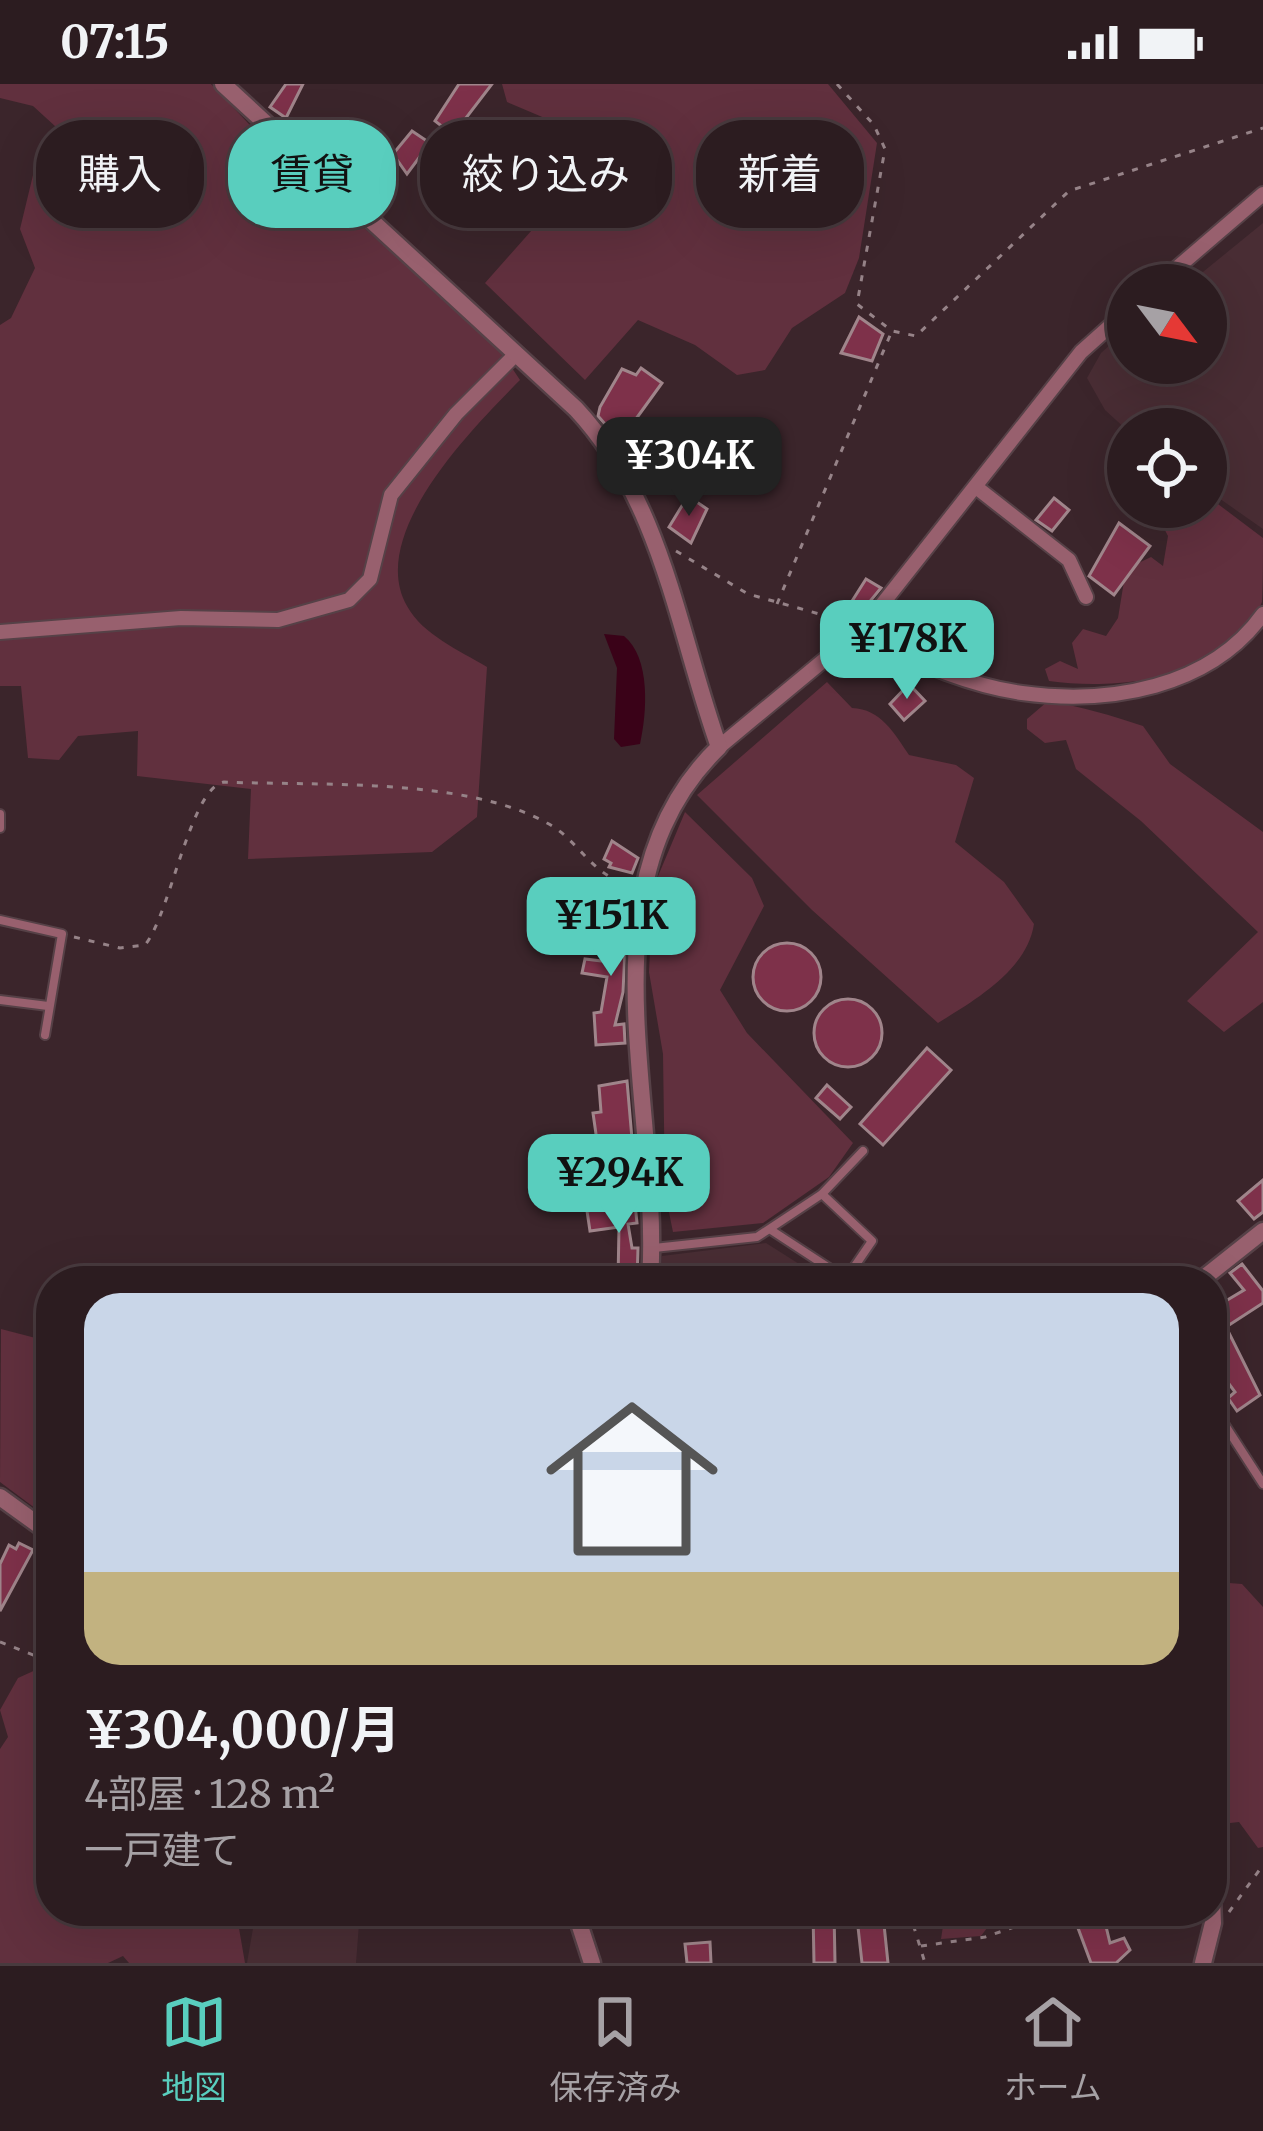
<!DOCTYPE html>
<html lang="ja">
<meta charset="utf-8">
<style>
:root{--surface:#2c1c20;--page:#38292d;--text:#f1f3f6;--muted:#a6a1a5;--line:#483a3e;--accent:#59cebe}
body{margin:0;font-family:Merriweather,"Noto Sans JP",serif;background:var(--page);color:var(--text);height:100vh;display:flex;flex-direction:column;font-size:45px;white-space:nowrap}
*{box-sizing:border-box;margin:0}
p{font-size:39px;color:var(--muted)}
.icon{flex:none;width:66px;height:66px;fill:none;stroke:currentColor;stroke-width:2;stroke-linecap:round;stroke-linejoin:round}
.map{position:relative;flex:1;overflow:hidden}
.panel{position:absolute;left:36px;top:1182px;width:1191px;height:660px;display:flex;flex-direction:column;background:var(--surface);border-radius:48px;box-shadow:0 12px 48px #0002,0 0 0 3px var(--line)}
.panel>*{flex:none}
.top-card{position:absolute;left:36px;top:36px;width:1191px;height:108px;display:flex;gap:24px}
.needle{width:78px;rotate:122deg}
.buttons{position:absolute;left:1107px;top:180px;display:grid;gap:24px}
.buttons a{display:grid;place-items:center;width:120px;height:120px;border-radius:50%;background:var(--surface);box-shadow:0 12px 48px #0002,0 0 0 3px var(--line);font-size:60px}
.price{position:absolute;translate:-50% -102px;padding:0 27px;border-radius:24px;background:var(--accent);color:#111;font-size:39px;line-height:78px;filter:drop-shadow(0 3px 6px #0008)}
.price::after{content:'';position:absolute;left:50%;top:72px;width:36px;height:27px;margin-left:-18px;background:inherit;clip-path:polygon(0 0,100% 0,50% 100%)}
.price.selected{background:#222;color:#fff}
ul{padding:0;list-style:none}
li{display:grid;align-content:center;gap:24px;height:636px;padding:0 48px}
li span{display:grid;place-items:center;height:372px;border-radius:36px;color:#555}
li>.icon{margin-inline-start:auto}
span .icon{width:216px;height:216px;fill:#fffc;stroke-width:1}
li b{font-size:51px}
.pill{padding:0 42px;border-radius:48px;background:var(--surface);box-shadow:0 12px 48px #0002,0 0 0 3px var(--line);font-size:42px;line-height:108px}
.pill.selected{background:var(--accent);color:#111}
.status{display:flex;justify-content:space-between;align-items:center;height:84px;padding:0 60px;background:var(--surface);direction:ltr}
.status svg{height:33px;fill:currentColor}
.menu{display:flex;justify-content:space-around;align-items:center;height:168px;border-top:3px solid var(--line);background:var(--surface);font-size:33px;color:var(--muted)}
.menu a{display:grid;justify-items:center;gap:6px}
.menu .selected{color:var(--accent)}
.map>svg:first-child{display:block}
</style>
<div class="status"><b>07:15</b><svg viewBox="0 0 49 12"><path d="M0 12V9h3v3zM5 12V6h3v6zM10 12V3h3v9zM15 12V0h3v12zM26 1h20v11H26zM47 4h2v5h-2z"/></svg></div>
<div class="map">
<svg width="1263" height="1879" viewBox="0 0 1263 1879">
<rect width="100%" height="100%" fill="#3b252b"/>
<!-- built -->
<g fill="#492d34">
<polygon points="1263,139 1263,445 1206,405 1206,345 1128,347 1105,326 1087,294 1101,269 1128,245 1128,279 1206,279 1206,201 1187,201"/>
<polygon points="766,1159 826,1197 660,1197 662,1172"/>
<polygon points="256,1827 360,1827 356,1879 247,1879"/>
</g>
<!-- green -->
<g fill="#61303e">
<path d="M0,0H211L264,56L496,260L520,296C474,343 366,450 407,522C423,551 459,566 487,583L477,733L432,768L248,775L251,705L137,692L138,647L78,652L59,676L28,674L21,602H0V241L11,234L35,184L20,145L40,62L56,43L33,22L0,14Z"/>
<polygon points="502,0 828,0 877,59 859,174 845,209 792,244 765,286 737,291 695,261 638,236 585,296 485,199 563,111 560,76 567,55 547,35 507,18"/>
<path d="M1206,411L1263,454C1263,472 1263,502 1262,518C1229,595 1120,607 1049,597L1045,585L1060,577L1078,585L1072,559L1083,545L1106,552L1118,534L1126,485L1151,473L1163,482L1168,452L1153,423H1206Z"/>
<path d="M827,598L852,624C881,625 894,649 909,671L956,681L974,694L955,758L1004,798L1034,840C1027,886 975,916 938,939L812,826L697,711Z"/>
<path d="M1048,617C1084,623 1109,631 1143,642L1170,680L1263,748V918L1224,948L1187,917L1258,848L1141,737L1076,685L1066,656L1045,659L1027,645V635Z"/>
<polygon points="685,728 752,794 764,822 720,906 747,949 853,1059 829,1093 763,1139 673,1148 665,1109 663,970 649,888 653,804"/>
<polygon points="1,1245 51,1258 51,1436 0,1398"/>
<polygon points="1216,1498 1242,1500 1263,1523 1263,1763 1258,1764 1239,1738 1212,1741 1212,1639 1221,1637 1212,1591"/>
<polygon points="40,1584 51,1586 51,1827 236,1827 245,1879 129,1879 123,1872 108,1879 0,1879 0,1665 8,1653 0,1626 18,1594"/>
<polygon points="953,1827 959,1835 985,1831 987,1844 981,1852 941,1855 945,1829"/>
</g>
<!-- water -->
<path fill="#3a0218" d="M604,550L624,552C651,574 647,629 640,660L621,663L614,655L617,584Z"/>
<!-- building -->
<g fill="#7e314a" stroke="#a0858b" stroke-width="3">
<polygon points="286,0 303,0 286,34 270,23"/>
<polygon points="459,0 492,0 453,51 435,37"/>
<polygon points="412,47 430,59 407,90 393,70"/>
<polygon points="508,72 550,86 546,99 538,103 503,89"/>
<polygon points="859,233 883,250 872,277 841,269"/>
<polygon points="641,284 662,299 620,357 598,332 600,323 622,285 636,291"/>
<polygon points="647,353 694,375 688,389 642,368"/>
<polygon points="688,412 707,425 691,459 669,443"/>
<polygon points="1054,414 1069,426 1052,447 1036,436"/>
<polygon points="1119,439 1150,462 1114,511 1089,492"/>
<polygon points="866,495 881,504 858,532 847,525"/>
<polygon points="901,520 929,533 911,560 890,546"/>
<polygon points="909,600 925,617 904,636 890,620"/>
<polygon points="612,757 638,774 632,789 609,783 611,779 604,775"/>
<polygon points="570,798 590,801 585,826 566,822"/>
<polygon points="613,820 627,823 623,908 615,941 624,940 625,959 596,961 594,929 601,928 607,893 582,889 585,875 602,877"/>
<circle cx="787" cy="893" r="34"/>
<circle cx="848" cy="949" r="34"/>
<polygon points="927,964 951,986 883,1061 860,1040"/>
<polygon points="627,997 634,1078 571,1088 567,1061 597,1057 593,1029 601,1028 599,1002"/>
<polygon points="827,1001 851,1023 840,1035 816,1014"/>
<polygon points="1263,1096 1263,1128 1254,1135 1238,1117"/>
<polygon points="635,1120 637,1139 628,1140 632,1164 638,1164 637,1197 618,1197 619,1143 590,1147 587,1127"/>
<polygon points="1242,1180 1263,1207 1263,1219 1226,1243 1260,1311 1237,1327 1228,1314 1235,1308 1221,1289 1212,1294 1212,1220 1214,1224 1244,1206 1230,1189"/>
<polygon points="19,1459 33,1466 0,1527 0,1480 9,1461 16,1465"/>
<polygon points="813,1827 834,1827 835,1879 814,1879"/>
<polygon points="883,1831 888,1879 862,1879 857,1834"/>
<polygon points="1104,1834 1110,1859 1124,1854 1130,1866 1116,1879 1091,1879 1078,1844"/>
<polygon points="710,1858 711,1879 687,1879 685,1860"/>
</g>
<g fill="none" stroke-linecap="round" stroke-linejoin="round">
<!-- service casing -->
<g stroke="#564147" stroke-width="12">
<g id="service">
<polyline points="0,730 0,744"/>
<polyline points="0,836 62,850 45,951"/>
<polyline points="0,916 48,922"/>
<polyline points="771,1146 846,1195 872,1157 822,1110"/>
<polyline points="654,1164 757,1153 822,1110 863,1067"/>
<polyline points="1212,1321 1263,1400"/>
</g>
</g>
<!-- minor casing -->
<g stroke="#564147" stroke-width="18">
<g id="minor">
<polyline points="1157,201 1263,110"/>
<polyline points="976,403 1069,476 1086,513"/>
<polyline points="0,548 181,534 278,536 349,516 370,495 391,411 456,330 514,272"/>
<path d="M857,551C909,574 964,601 1022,609C1109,621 1210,604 1263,530"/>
<polyline points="719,663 865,542 1081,268 1128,226"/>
</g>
</g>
<!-- tertiary casing -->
<g stroke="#564147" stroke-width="21">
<g id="tertiary">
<path d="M223,0L576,325C662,417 678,548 719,663C577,800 662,1023 650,1197"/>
<polyline points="1200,1197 1263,1147"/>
<polyline points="0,1413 51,1450"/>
<polyline points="575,1827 592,1879"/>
<polyline points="1203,1879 1213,1839 1212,1814"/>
</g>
</g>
<!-- path -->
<g stroke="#968388" stroke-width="3" stroke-dasharray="6 9" stroke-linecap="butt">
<polyline points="837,0 874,41 885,65 857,220 892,247 916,252 1069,107 1263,44"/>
<polyline points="676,467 748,510 848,538"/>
<polyline points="777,520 891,249"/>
<path d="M74,853L120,864L145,861C171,829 190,704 224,698C318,702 464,693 547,739C578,755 592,792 628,800"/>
<polyline points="0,1558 51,1578"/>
<polyline points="909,1827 925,1879"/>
<polyline points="1229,1828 1263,1781"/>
<polyline points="921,1862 985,1853 1029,1838 1135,1827"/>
</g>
<!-- service -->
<use href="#service" stroke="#98606e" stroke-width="8"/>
<!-- minor -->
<use href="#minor" stroke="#98606e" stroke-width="14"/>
<!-- tertiary -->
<use href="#tertiary" stroke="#98606e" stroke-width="16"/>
</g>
</svg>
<div class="buttons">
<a><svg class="needle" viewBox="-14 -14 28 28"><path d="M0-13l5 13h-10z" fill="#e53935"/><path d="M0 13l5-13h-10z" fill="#a6a1a5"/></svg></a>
<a><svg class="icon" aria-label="locate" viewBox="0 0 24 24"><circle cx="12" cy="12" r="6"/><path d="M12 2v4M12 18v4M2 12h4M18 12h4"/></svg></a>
</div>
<b class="price selected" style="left:689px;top:435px">¥304K</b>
<b class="price" style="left:907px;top:618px">¥178K</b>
<b class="price" style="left:611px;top:895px">¥151K</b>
<b class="price" style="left:619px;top:1152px">¥294K</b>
<div class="top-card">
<a class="pill">購入</a>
<a class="pill selected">賃貸</a>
<a class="pill">絞り込み</a>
<a class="pill">新着</a>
</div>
<section class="panel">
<ul>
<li><span style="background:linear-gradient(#c9d6e8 75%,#c2b280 0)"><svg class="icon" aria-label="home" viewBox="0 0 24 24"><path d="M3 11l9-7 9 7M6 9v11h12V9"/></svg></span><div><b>¥304,000/月</b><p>4部屋 · 128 m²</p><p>一戸建て</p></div></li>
</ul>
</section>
</div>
<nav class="menu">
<a class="selected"><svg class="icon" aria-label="map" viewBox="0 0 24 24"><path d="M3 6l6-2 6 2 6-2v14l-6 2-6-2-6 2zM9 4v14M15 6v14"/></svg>地図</a>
<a><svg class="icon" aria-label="saved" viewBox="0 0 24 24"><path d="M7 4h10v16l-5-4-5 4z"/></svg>保存済み</a>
<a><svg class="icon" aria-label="home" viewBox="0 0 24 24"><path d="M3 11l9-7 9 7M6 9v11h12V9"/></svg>ホーム</a>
</nav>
